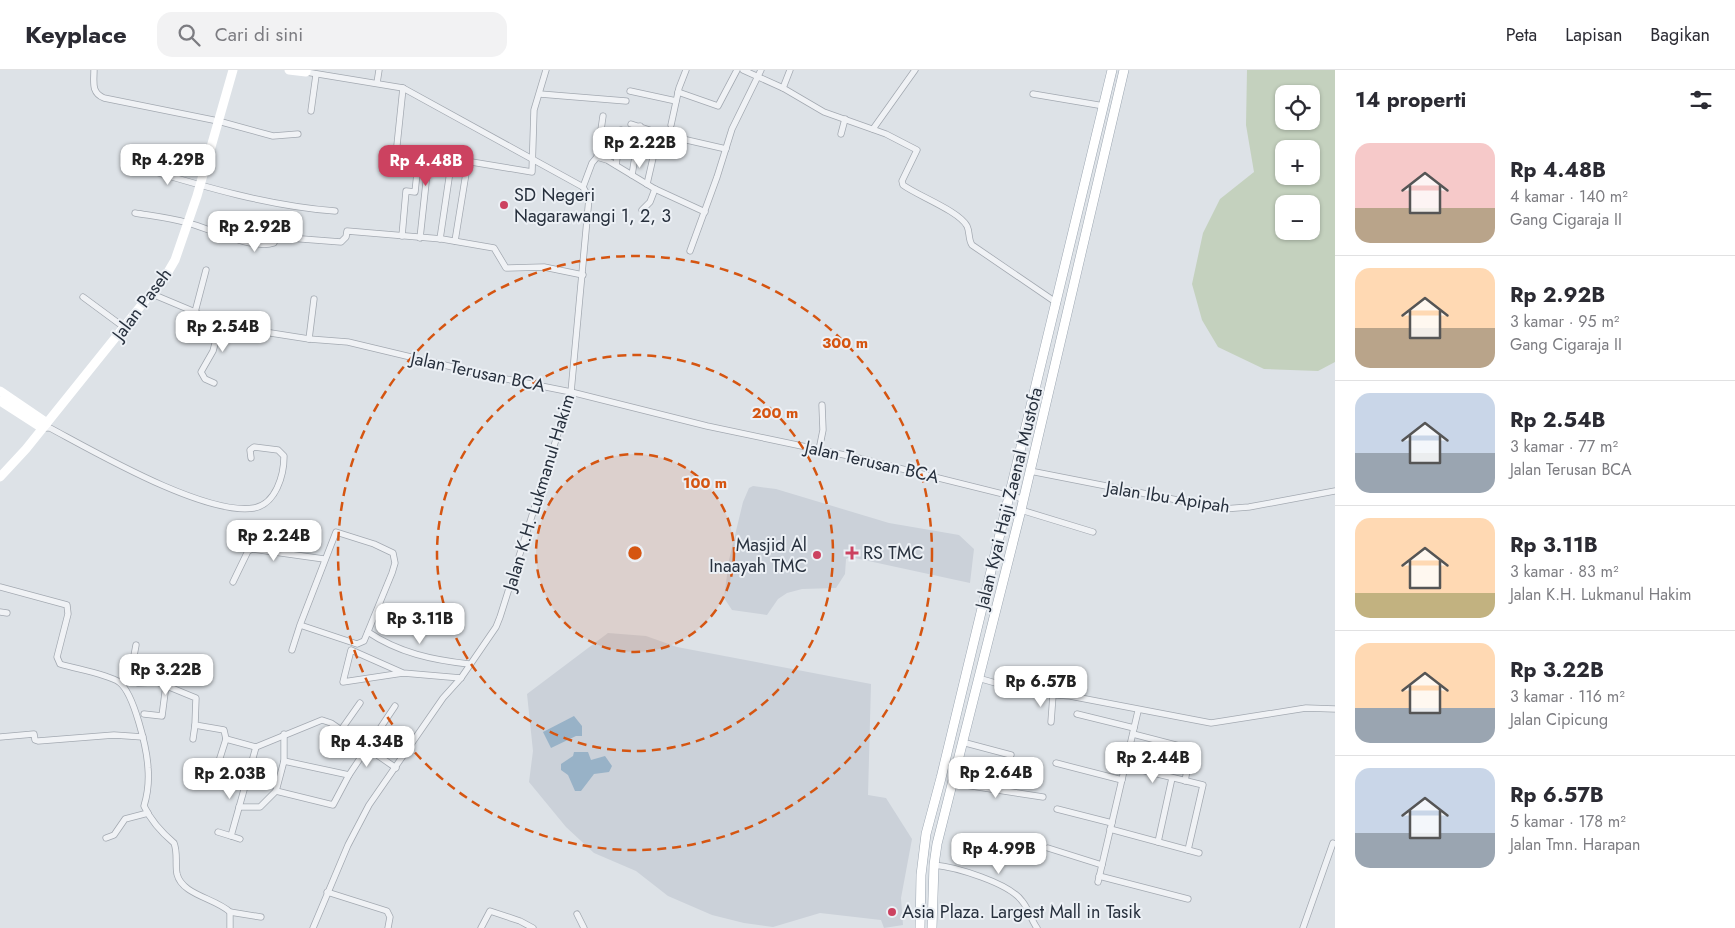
<!DOCTYPE html>
<html lang="id">
<meta charset="utf-8">
<style>
:root{--surface:#fff;--page:#f2f2f3;--text:#2b2b33;--muted:#7c7c81;--line:#e1e1e2;--accent:#cc4260}
body{margin:0;font-family:Jost,sans-serif;background:var(--page);color:var(--text);height:100vh;display:flex;flex-direction:column;font-size:19px;white-space:nowrap}
*{box-sizing:border-box;margin:0}
p{font-size:16px;color:var(--muted)}
.icon{flex:none;width:28px;height:28px;fill:none;stroke:currentColor;stroke-width:2;stroke-linecap:round;stroke-linejoin:round}
.map{position:relative;flex:1;overflow:hidden}
.drawer{display:flex;flex-direction:column;background:var(--surface);width:400px}
.drawer>*{flex:none}
.buttons{position:absolute;left:1275px;top:15px;display:grid;gap:10px}
.buttons a{display:grid;place-items:center;width:45px;height:45px;border-radius:10px;background:var(--surface);box-shadow:0 1px 4px #0004;font-size:25px}
.price{position:absolute;translate:-50% -42px;padding:0 11px;border-radius:10px;background:#fff;color:#222;font-size:16px;line-height:32px;filter:drop-shadow(0 1px 2px #0008)}
.price::after{content:'';position:absolute;left:50%;top:30px;width:15px;height:11px;margin-left:-8px;background:inherit;clip-path:polygon(0 0,100% 0,50% 100%)}
.price.active{background:var(--accent);color:#fff}
ul{padding:0;list-style:none}
li{display:flex;align-items:center;gap:15px;height:125px;padding:0 20px}
li+li{border-top:1px solid var(--line)}
li span{display:grid;place-items:center;flex:none;width:140px;height:100px;border-radius:15px;color:#555}
li>.icon{margin-inline-start:auto}
span .icon{width:60px;height:60px;fill:#fffc;stroke-width:1}
li b{font-size:21px}
h2{display:flex;justify-content:space-between;align-items:center;height:60px;padding:0 20px;font-size:21px}
header{display:flex;align-items:center;gap:30px;box-sizing:border-box;height:70px;padding:0 25px;background:var(--surface);border-bottom:1px solid var(--line)}
header strong{font-size:24px}
nav{display:flex;gap:28px;margin-inline-start:auto;font-size:18px}
.search{width:350px;height:45px;background:var(--page);display:flex;align-items:center;gap:12px;box-sizing:border-box;padding:0 18px;border-radius:15px;color:var(--muted);font-size:19px}
main{display:flex;flex:1;min-height:0}
.map>svg:first-child{display:block}
</style>
<header>
<strong>Keyplace</strong>
<div class="search"><svg class="icon" aria-label="search" viewBox="0 0 24 24"><circle cx="10" cy="10" r="6"/><path d="M15 15l6 6"/></svg>Cari di sini</div>
<nav><a>Peta</a><a>Lapisan</a><a>Bagikan</a></nav>
</header>
<main>
<div class="map">
<svg width="1335" height="858" viewBox="0 0 1335 858">
<rect width="100%" height="100%" fill="#dde2e7"/>
<!-- built -->
<g fill="#cbd1d9">
<polygon points="753,416 776,419 889,453 959,465 974,479 970,513 850,487 846,489 845,504 836,518 802,519 787,523 778,529 767,545 732,540 724,528 729,490 743,432 749,418"/>
<polygon points="608,563 646,566 677,577 871,614 868,725 886,728 912,769 901,828 903,855 884,858 881,850 820,843 773,857 744,853 712,845 668,826 636,801 594,783 566,757 529,712 533,681 527,624"/>
</g>
<!-- green -->
<path fill="#c4d1be" fill-rule="evenodd" d="M1247,0H1335V292L1318,301L1264,299L1218,277L1202,250L1192,214L1203,163L1220,129L1254,102L1246,55ZM1284,24H1311V51H1284ZM1284,79H1311V106H1284ZM1284,134H1311V161H1284Z"/>
<!-- water -->
<g fill="#98b2c7">
<polygon points="574,646 582,656 582,666 576,666 551,678 543,662"/>
<polygon points="574,682 588,682 591,690 605,686 612,696 609,702 594,704 581,721 575,721 568,705 561,700 561,694 573,686"/>
</g>
<g fill="none" stroke-linecap="round" stroke-linejoin="round">
<!-- street casing -->
<g stroke="#a3a9b1" stroke-width="7">
<g id="street">
<path d="M94,0C94,12 91,23 104,28L218,51L273,66L298,64"/>
<path d="M743,0L783,18L824,42L886,64L917,80L902,111L903,115C918,126 959,141 967,156C970,162 968,169 972,175L1057,233"/>
<polyline points="306,2 403,18 583,117 589,128 571,322 500,547 496,557 461,608 443,628 369,735 348,775 313,858"/>
<polyline points="377,13 379,0"/>
<polyline points="403,18 397,75 399,80 532,102 534,40 546,0"/>
<polyline points="783,18 790,0"/>
<polyline points="630,21 676,31"/>
<polyline points="678,22 718,36 737,0"/>
<polyline points="540,24 626,31"/>
<polyline points="1033,24 1104,36"/>
<polyline points="311,41 316,5"/>
<polyline points="631,54 665,65 726,79"/>
<polyline points="671,55 679,18 686,0"/>
<polyline points="873,59 915,0"/>
<polyline points="841,64 845,49"/>
<polyline points="597,87 607,90 655,119 705,142"/>
<polyline points="616,95 621,60"/>
<path d="M142,98C205,117 269,136 335,141"/>
<polyline points="632,105 640,56"/>
<polyline points="647,114 653,88"/>
<polyline points="583,117 592,93 597,87 603,46"/>
<polyline points="642,140 650,132 655,119"/>
<path d="M135,143C153,146 171,148 188,153C211,159 252,180 274,173L276,167L341,172L346,167L347,161L442,169L494,178L506,198L544,197L583,205"/>
<polyline points="402,166 406,121 415,122 419,84"/>
<polyline points="420,168 429,85"/>
<polyline points="440,169 452,88"/>
<polyline points="455,171 468,91"/>
<polyline points="690,181 717,107 732,59 761,0"/>
<polyline points="152,224 195,242 220,255 309,269 348,272 486,305 571,322 707,356 854,387 1023,429"/>
<polyline points="83,227 125,258"/>
<polyline points="195,242 206,200"/>
<polyline points="309,269 314,229"/>
<polyline points="214,313 205,309 201,302 213,281 220,255"/>
<path d="M42,358H50C95,382 205,446 254,438C276,434 284,405 284,386L278,380L254,377L250,380L251,388"/>
<polyline points="819,380 823,360 822,335"/>
<polyline points="1030,401 1223,439 1249,437 1335,421"/>
<polyline points="1021,440 1093,462"/>
<polyline points="233,512 248,481 252,479 324,489"/>
<path d="M0,517L67,535L68,544L57,587L60,594C76,599 107,604 119,612C134,623 147,679 148,698C149,710 148,723 144,736C151,751 161,762 174,773C178,783 175,794 177,804C182,825 215,828 230,842V858"/>
<polyline points="0,542 7,543"/>
<path d="M368,562C399,583 433,590 469,594"/>
<polyline points="292,580 300,555 357,574 364,571 392,503 395,493 393,483 374,474 336,462 300,555"/>
<polyline points="403,603 343,612 351,580 403,603 461,608"/>
<polyline points="978,608 1031,623 1070,626 1211,653 1306,638 1335,639"/>
<polyline points="138,613 157,612 196,628 195,655 224,660 226,669"/>
<polyline points="122,614 133,591 136,575"/>
<polyline points="144,644 162,646 166,615"/>
<polyline points="1077,644 1134,658"/>
<polyline points="1051,652 1053,625"/>
<polyline points="341,660 360,633"/>
<polyline points="284,664 284,691 276,721 333,735 349,705 395,636"/>
<polyline points="1133,664 1191,679 1185,711"/>
<polyline points="0,667 34,664 35,670 38,671 114,665 143,667"/>
<polyline points="193,669 195,655"/>
<polyline points="962,672 1011,685"/>
<polyline points="284,691 349,705"/>
<polyline points="1056,693 1122,710"/>
<polyline points="218,694 226,669 256,677 322,650 331,653 396,698"/>
<polyline points="1125,696 1203,715 1188,780"/>
<polyline points="952,713 1043,727"/>
<polyline points="239,737 260,737 276,721"/>
<polyline points="1057,739 1112,753"/>
<polyline points="1110,759 1199,783"/>
<polyline points="218,762 231,766"/>
<polyline points="106,768 114,765 125,749 148,743"/>
<polyline points="240,769 231,766 256,677"/>
<polyline points="1158,772 1172,708"/>
<polyline points="1048,778 1102,795"/>
<path d="M934,795C956,797 1009,813 1022,831C1029,839 1031,850 1037,858"/>
<polyline points="1099,806 1188,829"/>
<polyline points="1098,812 1138,641"/>
<polyline points="327,822 387,841 390,847 388,858"/>
<polyline points="230,842 261,847"/>
<polyline points="577,844 584,858"/>
<polyline points="481,858 490,841 520,851 533,858"/>
<polyline points="1303,858 1333,773"/>
</g>
</g>
<!-- primary casing -->
<g stroke="#9da7b2" stroke-width="10">
<g id="primary">
<polyline points="920,858 921,805 926,764 941,708 1112,0"/>
<polyline points="932,858 934,795 937,774 1021,440 1124,0"/>
</g>
</g>
<!-- street -->
<use href="#street" stroke="#f0f2f5" stroke-width="5.5"/>
<!-- secondary -->
<g stroke="#fff" stroke-width="9">
<polyline points="289,0 306,2 306,0"/>
<polyline points="0,321 47,353"/>
<polyline points="0,331 42,358"/>
<polyline points="0,407 26,379 168,202 175,190 197,126 233,0"/>
</g>
<!-- primary -->
<use href="#primary" stroke="#fff" stroke-width="9"/>
</g>
<!-- distance rings -->
<circle cx="635" cy="483" r="99" fill="#d55511" fill-opacity=".12"/>
<g fill="none" stroke="#d55511" stroke-width="2.5" stroke-dasharray="9 6">
<circle cx="635" cy="483" r="99"/>
<circle cx="635" cy="483" r="198"/>
<circle cx="635" cy="483" r="297"/>
</g>
<!-- markers -->
<g fill="#cc4260" stroke="#ecf0f5" stroke-width="2">
<circle cx="504" cy="135" r="5"/>
<path d="M849.5 475.5h5v5h5v5h-5v5h-5v-5h-5v-5h5z"/>
<circle cx="817" cy="485" r="5"/>
<circle cx="892" cy="842" r="5"/>
</g>
<g text-anchor="middle" dominant-baseline="central" stroke-width="4" stroke-linejoin="round" paint-order="stroke">
<!-- poi labels -->
<g font-size="18" fill="#27303d" stroke="#ecf0f5" text-anchor="start">
<text x="514" y="125">SD Negeri<tspan x="514" dy="21">Nagarawangi 1, 2, 3</tspan></text>
<text x="807" y="475" text-anchor="end">Masjid Al<tspan x="807" dy="21">Inaayah TMC</tspan></text>
<text x="863" y="483">RS TMC</text>
<text x="902" y="842">Asia Plaza. Largest Mall in Tasik</text>
</g>
<!-- street labels -->
<g font-size="18" fill="#27303d" stroke="#ecf0f5">
<text transform="translate(142 234) rotate(-53)">Jalan Paseh</text>
<text transform="translate(478 302) rotate(12)">Jalan Terusan BCA</text>
<text transform="translate(872 392) rotate(13)">Jalan Terusan BCA</text>
<text transform="translate(539 422) rotate(-73)">Jalan K.H. Lukmanul Hakim</text>
<text transform="translate(1168 427) rotate(9)">Jalan Ibu Apipah</text>
<text transform="translate(1009 428) rotate(-76)">Jalan Kyai Haji Zaenal Mustofa</text>
</g>
</g>
<circle cx="635" cy="483" r="8" fill="#d55511" stroke="#ecf0f5" stroke-width="2.5"/>
<g font-size="15" text-anchor="middle" font-weight="bold" fill="#d55511" stroke="#ecf0f5" stroke-width="4" stroke-linejoin="round" paint-order="stroke">
<text x="845" y="278">300 m</text>
<text x="775" y="348">200 m</text>
<text x="705" y="418">100 m</text>
</g>
</svg>
<div class="buttons">
<a><svg class="icon" aria-label="locate" viewBox="0 0 24 24"><circle cx="12" cy="12" r="6"/><path d="M12 2v4M12 18v4M2 12h4M18 12h4"/></svg></a>
<a>+</a>
<a>−</a>
</div>
<b class="price" style="left:640px;top:99px">Rp 2.22B</b>
<b class="price" style="left:168px;top:116px">Rp 4.29B</b>
<b class="price active" style="left:426px;top:117px">Rp 4.48B</b>
<b class="price" style="left:255px;top:183px">Rp 2.92B</b>
<b class="price" style="left:223px;top:283px">Rp 2.54B</b>
<b class="price" style="left:274px;top:492px">Rp 2.24B</b>
<b class="price" style="left:420px;top:575px">Rp 3.11B</b>
<b class="price" style="left:166px;top:626px">Rp 3.22B</b>
<b class="price" style="left:1041px;top:638px">Rp 6.57B</b>
<b class="price" style="left:367px;top:698px">Rp 4.34B</b>
<b class="price" style="left:1153px;top:714px">Rp 2.44B</b>
<b class="price" style="left:996px;top:729px">Rp 2.64B</b>
<b class="price" style="left:230px;top:730px">Rp 2.03B</b>
<b class="price" style="left:999px;top:805px">Rp 4.99B</b>
</div>
<section class="drawer">
<h2>14 properti<svg class="icon" aria-label="filters" viewBox="0 0 24 24"><path d="M4 7h16M4 17h16"/><circle cx="9" cy="7" r="2"/><circle cx="15" cy="17" r="2"/></svg></h2>
<ul>
<li><span style="background:linear-gradient(#f6c9c9 65%,#b9a48a 0)"><svg class="icon" aria-label="home" viewBox="0 0 24 24"><path d="M3 11l9-7 9 7M6 9v11h12V9"/></svg></span><div><b>Rp 4.48B</b><p>4 kamar · 140 m²</p><p>Gang Cigaraja II</p></div></li>
<li><span style="background:linear-gradient(#ffd9b3 60%,#b9a48a 0)"><svg class="icon" aria-label="home" viewBox="0 0 24 24"><path d="M3 11l9-7 9 7M6 9v11h12V9"/></svg></span><div><b>Rp 2.92B</b><p>3 kamar · 95 m²</p><p>Gang Cigaraja II</p></div></li>
<li><span style="background:linear-gradient(#c9d6e8 60%,#9aa5b1 0)"><svg class="icon" aria-label="home" viewBox="0 0 24 24"><path d="M3 11l9-7 9 7M6 9v11h12V9"/></svg></span><div><b>Rp 2.54B</b><p>3 kamar · 77 m²</p><p>Jalan Terusan BCA</p></div></li>
<li><span style="background:linear-gradient(#ffd9b3 75%,#c2b280 0)"><svg class="icon" aria-label="home" viewBox="0 0 24 24"><path d="M3 11l9-7 9 7M6 9v11h12V9"/></svg></span><div><b>Rp 3.11B</b><p>3 kamar · 83 m²</p><p>Jalan K.H. Lukmanul Hakim</p></div></li>
<li><span style="background:linear-gradient(#ffd9b3 65%,#9aa5b1 0)"><svg class="icon" aria-label="home" viewBox="0 0 24 24"><path d="M3 11l9-7 9 7M6 9v11h12V9"/></svg></span><div><b>Rp 3.22B</b><p>3 kamar · 116 m²</p><p>Jalan Cipicung</p></div></li>
<li><span style="background:linear-gradient(#c9d6e8 65%,#9aa5b1 0)"><svg class="icon" aria-label="home" viewBox="0 0 24 24"><path d="M3 11l9-7 9 7M6 9v11h12V9"/></svg></span><div><b>Rp 6.57B</b><p>5 kamar · 178 m²</p><p>Jalan Tmn. Harapan</p></div></li>
</ul>
</section>
</main>
